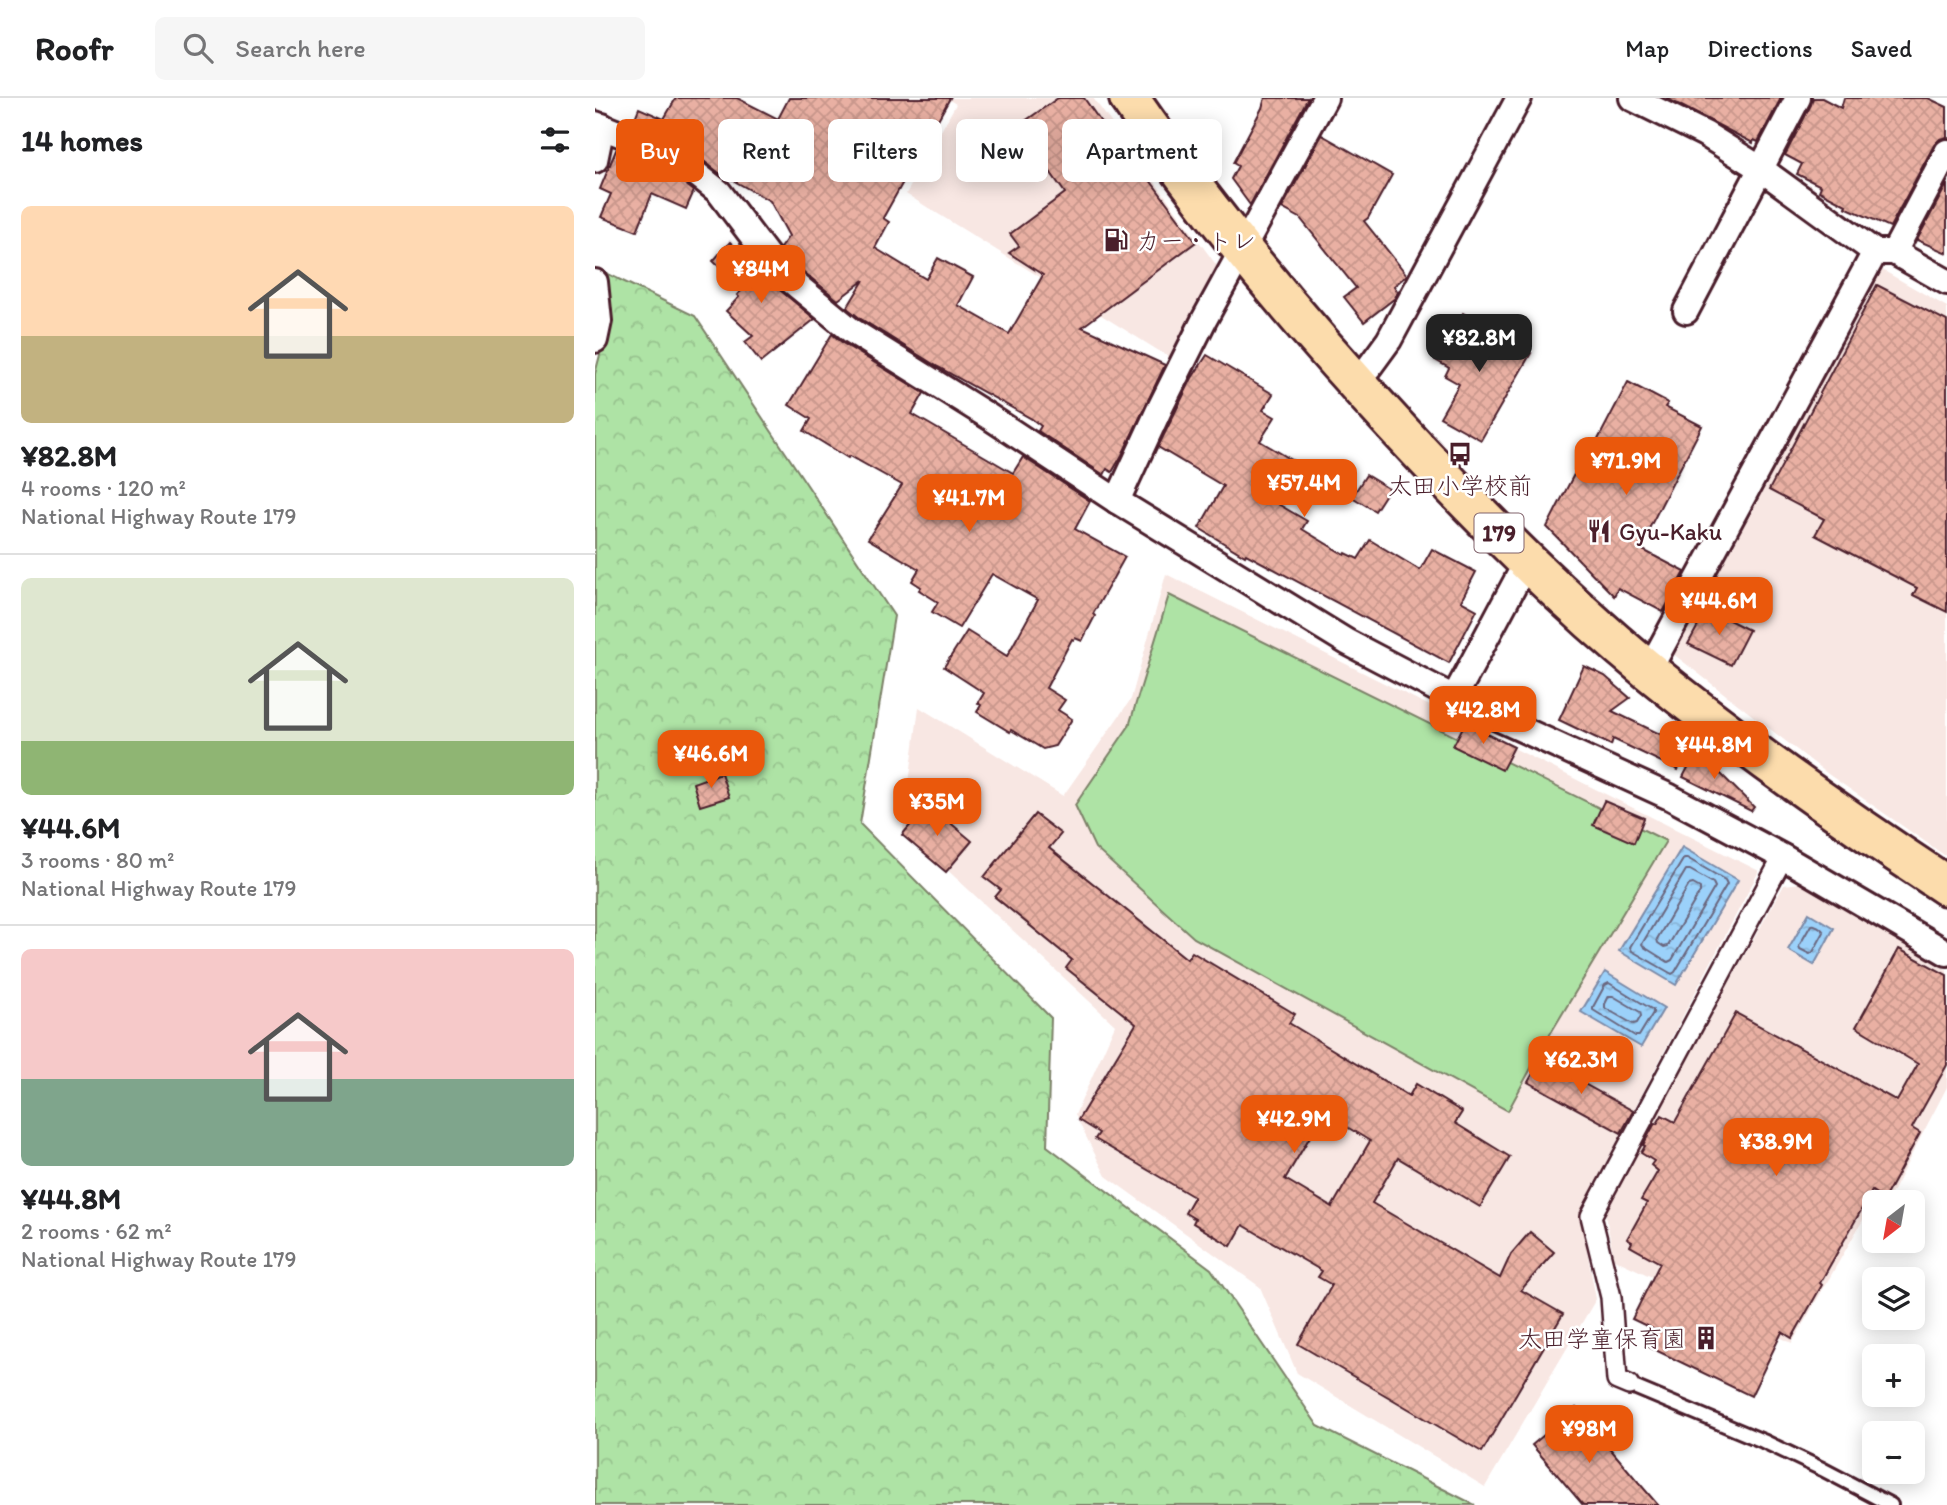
<!DOCTYPE html>
<meta charset="utf-8">
<style>
:root{--surface:#fff;--page:#f6f6f6;--text:#202124;--muted:#757577;--line:#e0e0e0;--accent:#ea580c}
body{margin:0;font-family:Itim,"Klee One",sans-serif;background:var(--page);color:var(--text);height:100vh;display:flex;flex-direction:column;font-size:26px;white-space:nowrap}
*{box-sizing:border-box;margin:0}
p{font-size:23px;color:var(--muted)}
.icon{flex:none;width:38px;height:38px;fill:none;stroke:currentColor;stroke-width:2;stroke-linecap:round;stroke-linejoin:round}
.map{position:relative;flex:1;overflow:hidden}
.drawer{display:flex;flex-direction:column;background:var(--surface);width:595px}
.drawer>*{flex:none}
.top-card{position:absolute;left:21px;top:21px;width:665px;height:63px;display:flex;gap:14px}
.needle{width:46px;rotate:211deg}
.tools{position:absolute;left:1267px;top:1092px;display:grid;gap:14px}
.tools a{display:grid;place-items:center;width:63px;height:63px;border-radius:10px;background:var(--surface);box-shadow:0 4px 18px #0003;font-size:35px}
.price{position:absolute;translate:-50% -60px;padding:0 16px;border-radius:14px;background:var(--accent);color:#fff;font-size:23px;line-height:46px;filter:drop-shadow(0 2px 4px #0008)}
.price::after{content:'';position:absolute;left:50%;top:42px;width:21px;height:16px;margin-left:-10px;background:inherit;clip-path:polygon(0 0,100% 0,50% 100%)}
.price.current{background:#222;color:#fff}
ul{padding:0;list-style:none}
li{display:grid;align-content:center;gap:14px;height:371px;padding:0 21px}
li+li{border-top:2px solid var(--line)}
li span{display:grid;place-items:center;height:217px;border-radius:10px;color:#555}
li>.icon{margin-inline-start:auto}
span .icon{width:126px;height:126px;fill:#fffc;stroke-width:1}
li b{font-size:30px}
h2{display:flex;justify-content:space-between;align-items:center;height:84px;padding:0 21px;font-size:30px}
.pill{padding:0 24px;border-radius:10px;background:var(--surface);box-shadow:0 4px 18px #0003;font-size:24px;line-height:63px}
.pill.current{background:var(--accent);color:#fff}
header{display:flex;align-items:center;gap:42px;box-sizing:border-box;height:98px;padding:0 35px;background:var(--surface);border-bottom:2px solid var(--line)}
header strong{font-size:33px}
nav{display:flex;gap:38px;margin-inline-start:auto;font-size:24px}
.search{width:490px;height:63px;background:var(--page);display:flex;align-items:center;gap:18px;box-sizing:border-box;padding:0 24px;border-radius:10px;color:var(--muted);font-size:26px}
main{display:flex;flex:1;min-height:0}
.map>svg:first-child{display:block}
</style>
<header>
<strong>Roofr</strong>
<div class="search"><svg class="icon" aria-label="search" viewBox="0 0 24 24"><circle cx="10" cy="10" r="6"/><path d="M15 15l6 6"/></svg>Search here</div>
<nav><a>Map</a><a>Directions</a><a>Saved</a></nav>
</header>
<main>
<section class="drawer">
<h2>14 homes<svg class="icon" aria-label="filters" viewBox="0 0 24 24"><path d="M4 7h16M4 17h16"/><circle cx="9" cy="7" r="2"/><circle cx="15" cy="17" r="2"/></svg></h2>
<ul>
<li><span style="background:linear-gradient(#ffd9b3 60%,#c2b280 0)"><svg class="icon" aria-label="home" viewBox="0 0 24 24"><path d="M3 11l9-7 9 7M6 9v11h12V9"/></svg></span><div><b>¥82.8M</b><p>4 rooms · 120 m²</p><p>National Highway Route 179</p></div></li>
<li><span style="background:linear-gradient(#dfe7d0 75%,#8fb573 0)"><svg class="icon" aria-label="home" viewBox="0 0 24 24"><path d="M3 11l9-7 9 7M6 9v11h12V9"/></svg></span><div><b>¥44.6M</b><p>3 rooms · 80 m²</p><p>National Highway Route 179</p></div></li>
<li><span style="background:linear-gradient(#f6c9c9 60%,#7fa58c 0)"><svg class="icon" aria-label="home" viewBox="0 0 24 24"><path d="M3 11l9-7 9 7M6 9v11h12V9"/></svg></span><div><b>¥44.8M</b><p>2 rooms · 62 m²</p><p>National Highway Route 179</p></div></li>
</ul>
</section>
<div class="map">
<svg width="1352" height="1407" viewBox="0 0 1352 1407">
<defs>
<pattern id="forest-crowns" width="20" height="18" patternUnits="userSpaceOnUse" patternTransform="scale(1.75)"><rect width="20" height="18" fill="#aee3a5"/><path d="M2 6a3 3 0 1 1 6 0M12 15a3 3 0 1 1 6 0" fill="none" stroke="#97c28e"/></pattern>
<pattern id="water-ripples" width="26" height="14" patternUnits="userSpaceOnUse" patternTransform="scale(1.75)"><rect width="26" height="14" fill="#9bd1fa"/><path d="M2 4q2-2 4 0t4 0M15 11q2-2 4 0t4 0" fill="none" stroke="#87b3d6"/></pattern>
<pattern id="building-cross-hatch" width="8" height="8" patternUnits="userSpaceOnUse" patternTransform="scale(1.75)"><rect width="8" height="8" fill="#e9b0a3"/><path d="M0 0l8 8M0 8l8-8" fill="none" stroke="#c9978c"/></pattern>
</defs>
<rect width="100%" height="100%" fill="#fff"/>
<filter id="ink" filterUnits="userSpaceOnUse"><feTurbulence type="fractalNoise" baseFrequency=".0143" numOctaves="2"/><feDisplacementMap in="SourceGraphic" scale="14" xChannelSelector="R" yChannelSelector="G"/><feConvolveMatrix kernelMatrix="1 2 1 2 8 2 1 2 1" color-interpolation-filters="sRGB"/></filter>
<g filter="url(#ink)">
<!-- built -->
<g fill="#f8e7e3">
<polygon points="351,0 498,0 625,172 577,261 311,96 361,6"/>
<polygon points="1284,170 1352,209 1352,759 1233,676 1077,555"/>
<polygon points="571,476 1164,773 985,1114 1001,1201 890,1389 702,1275 665,1189 511,1078 480,1017 520,927 308,731 324,609 468,698 536,601"/>
<polygon points="1206,785 1352,872 1352,989 1292,1104 1280,1101 1197,1245 1019,1161 1009,1109 1189,787"/>
</g>
<!-- forest -->
<polygon fill="url(#forest-crowns)" stroke="#7c8168" stroke-width="2" points="11,175 100,218 299,518 265,726 456,920 452,1048 616,1171 723,1328 880,1407 0,1407 0,276 6,253"/>
<!-- green -->
<polygon fill="#aee3a5" stroke="#7c8168" stroke-width="2" points="574,497 1071,743 948,948 913,1013 599,840 500,750 480,707 534,628"/>
<!-- water -->
<g fill="url(#water-ripples)" stroke="#7b8aa7" stroke-width="2">
<polygon points="1087,749 1143,782 1081,887 1024,853"/>
<polygon points="1214,815 1239,830 1219,867 1193,852"/>
<polygon points="1010,874 1069,910 1046,949 986,914"/>
</g>
<g fill="none" stroke-linecap="round" stroke-linejoin="round">
<!-- shore -->
<g stroke="#6a667e" stroke-width="2">
<polygon points="1089,760 1092,760 1130,782 1132,786 1080,874 1077,876 1037,853 1035,849"/>
<polygon points="1091,772 1095,772 1118,785 1120,789 1077,862 1073,864 1049,849 1047,846"/>
<polygon points="1098,786 1105,790 1105,794 1073,848 1069,849 1063,845 1062,841 1094,787"/>
<path d="M1216,827C1220,826 1227,830 1229,834L1218,854L1215,856L1205,851L1204,848Z"/>
<polygon points="1014,885 1058,912 1058,915 1044,938 1040,938 998,912 998,909 1010,887"/>
<polygon points="1014,898 1018,898 1045,914 1046,918 1042,925 1038,926 1010,910 1010,906"/>
</g>
</g>
<!-- building -->
<g fill="url(#building-cross-hatch)" stroke="#4a1f2b" stroke-width="2" fill-rule="evenodd">
<polygon points="81,0 142,0 183,21 194,0 355,0 288,120 294,124 280,150 331,181 343,160 378,179 363,207 414,236 448,177 414,155 424,148 415,136 470,95 423,28 463,0 489,0 535,66 540,62 601,144 487,229 570,267 527,357 517,374 512,371 509,377 443,333 446,328 437,321 343,269 266,221 252,210 269,182 243,202 194,162 185,150 194,138 175,103 123,74 101,57 38,25 44,10 69,21"/>
<polygon points="670,0 713,0 655,107 636,81 643,68 638,65 667,10"/>
<polygon points="1071,0 1186,0 1163,44 1159,42 1158,45"/>
<polygon points="1218,0 1227,0 1246,10 1249,0 1333,0 1352,9 1352,39 1345,41 1339,47 1295,129 1250,109 1251,107 1224,93 1226,88 1202,76 1207,66 1190,57 1216,7"/>
<polygon points="727,37 797,77 773,120 769,123 812,177 799,188 803,194 800,200 769,224 749,199 761,190 705,120 687,110"/>
<polygon points="21,52 34,56 86,83 99,93 91,111 57,96 42,133 6,119 16,96 5,91"/>
<polygon points="1352,86 1352,155 1322,142"/>
<polygon points="135,144 163,170 174,183 220,221 166,264 150,244 158,238 131,213 144,199 142,197 148,191 118,163"/>
<polygon points="1282,187 1352,223 1352,514 1318,497 1322,490 1220,437 1229,421 1174,392"/>
<polygon points="868,215 936,255 886,342 845,319 864,286 850,278 854,270 840,262"/>
<polygon points="237,236 249,246 329,295 317,316 418,375 428,359 495,403 480,431 530,459 498,516 500,518 487,543 480,540 479,542 477,541 451,590 470,602 463,612 477,621 460,648 448,651 416,632 415,634 382,614 386,607 383,605 389,595 349,569 372,533 412,558 443,502 397,476 364,530 337,514 343,504 324,492 326,489 317,483 324,471 273,441 307,387 255,358 253,360 209,333 216,321 194,307"/>
<polygon points="612,257 678,296 668,312 680,319 665,343 707,368 683,406 712,423 707,431 750,457 751,455 763,461 775,442 825,472 837,451 881,474 866,503 882,512 854,565 651,456 650,458 604,430 628,388 563,349 597,280"/>
<polygon points="1033,284 1073,305 1070,309 1107,328 1044,450 1090,474 1068,514 1023,490 1019,498 952,429 992,351 997,353"/>
<polygon points="771,377 794,391 780,413 757,399"/>
<polygon points="1112,511 1154,532 1136,567 1093,546"/>
<polygon points="989,568 1010,578 1035,600 1017,613 1094,650 1083,672 1018,641 1016,647 964,622"/>
<polygon points="870,625 919,649 907,672 858,648"/>
<polygon points="1102,652 1159,709 1156,713 1088,679"/>
<polygon points="126,675 134,699 105,708 98,685"/>
<polygon points="1009,703 1049,720 1039,745 998,727"/>
<polygon points="333,706 377,743 351,774 307,737"/>
<path d="M440,716L466,736L454,750L592,861L597,854L700,916L694,925L814,998L821,986L867,1014L860,1025L915,1059L885,1109L803,1060L777,1105L905,1180L916,1156L935,1134L959,1154L926,1192L968,1216L887,1354L703,1246L737,1187L723,1179L727,1173L648,1127L636,1148L598,1125L600,1121L590,1115L599,1099L500,1041L504,1035L483,1022L541,926L471,870L477,862L400,799L406,792L389,779ZM729,1015L775,1043L737,1109L690,1081Z"/>
<polygon points="1304,851 1352,877 1352,967 1317,1030 1325,1035 1289,1101 1277,1093 1225,1185 1227,1187 1197,1240 1187,1234 1156,1298 1052,1248 1060,1232 1037,1221 1065,1165 1035,1148 1037,1144 1032,1141 1052,1105 1046,1102 1063,1073 1056,1067 1059,1063 1046,1055 1050,1048 1048,1047 1060,1025 1062,1026 1067,1017 1080,1024 1141,915 1302,1003 1323,966 1261,929"/>
<polygon points="946,962 1038,1013 1026,1035 933,984"/>
<polygon points="981,1310 1039,1379 1063,1407 988,1407 937,1347"/>
</g>
<g fill="none" stroke-linecap="round" stroke-linejoin="round">
<!-- service casing -->
<g stroke="#4a1f2b" stroke-width="18">
<polyline id="service" points="1034,1287 1168,1343 1227,1371 1296,1407"/>
</g>
<!-- pedestrian casing -->
<g stroke="#4a1f2b" stroke-width="24">
<polyline id="pedestrian" points="1034,1287 1022,1282 1016,1199 996,1118 1188,759"/>
</g>
<!-- minor casing -->
<g stroke="#4a1f2b" stroke-width="30">
<g id="minor">
<polyline points="1037,0 1110,36 1166,71 1280,154 1299,154 1352,184"/>
<polyline points="0,26 40,42 94,70 124,94 183,172 257,233 393,318 522,403 752,544 859,600 1075,699 1188,759 1352,855"/>
<polyline points="0,62 7,28"/>
<polyline points="1299,154 1352,54"/>
<polyline points="0,184 4,223 0,242"/>
<polyline points="1091,213 1203,0"/>
<polyline points="760,284 775,268 794,242 924,0"/>
<polyline points="522,403 564,312 609,222 730,0"/>
<polyline points="1054,572 1280,154"/>
<polyline points="859,600 932,463"/>
</g>
</g>
<!-- trunk casing -->
<g stroke="#4a1f2b" stroke-width="44">
<path id="trunk" d="M534,0C615,118 708,229 806,334C884,418 965,500 1054,573C1149,650 1250,721 1352,788"/>
</g>
<!-- service -->
<use href="#service" stroke="#fff" stroke-width="12"/>
<!-- pedestrian -->
<use href="#pedestrian" stroke="#fff" stroke-width="19"/>
<!-- minor -->
<use href="#minor" stroke="#fff" stroke-width="24"/>
<!-- trunk -->
<use href="#trunk" stroke="#fcdcac" stroke-width="38"/>
</g>
</g>
<!-- icons -->
<defs>
<g id="fuel-bare" transform="scale(1.89)"><path d="M-5.5-6h7V0h2V4h1.3V-2.5L3-4.5l.8-.8L6-3V5H2.5V1h-1V6h-7ZM-4.2-4.7v3.2H.2V-4.7Z" fill="#4a1f2b" stroke="#fff" stroke-width="2.5" paint-order="stroke"/></g>
<g id="bus-bare" transform="scale(1.89)"><path d="M-5-6H5V4H4V6H2V4H-2V6H-4V4H-5ZM-3.5-4V0h7V-4ZM-3.5 1.2v1.5H-2V1.2ZM2 1.2v1.5H3.5V1.2Z" fill="#4a1f2b" stroke="#fff" stroke-width="2.5" paint-order="stroke"/></g>
<g id="restaurant-bare" transform="scale(1.89)"><path d="M-5-6h1v4h1v-4h1v4h1v-4h1v5L-1.5 .5V6h-2V.5L-5-1ZM5-6V6H3V1.5H1.5Q1.5-4 5-6Z" fill="#4a1f2b" stroke="#fff" stroke-width="2.5" paint-order="stroke"/></g>
<g id="building-bare" transform="scale(1.89)"><path d="M-4-6H4V6H1V3H-1V6H-4ZM-2.5-4.3h1.7v1.8h-1.7ZM.8-4.3h1.7v1.8H.8ZM-2.5-1h1.7V.8h-1.7ZM.8-1h1.7V.8H.8Z" fill="#4a1f2b" stroke="#fff" stroke-width="2.5" paint-order="stroke"/></g>
</defs>
<g fill-rule="evenodd">
<use href="#fuel-bare" x="521" y="142"/>
<use href="#bus-bare" x="865" y="356"/>
<use href="#restaurant-bare" x="1004" y="433"/>
<use href="#building-bare" x="1111" y="1240"/>
</g>
<g text-anchor="middle" dominant-baseline="central" stroke-width="5" stroke-linejoin="round" paint-order="stroke">
<!-- shield labels -->
<rect fill="#fff" stroke="#80626b" stroke-width="2" x="879.5" y="415.5" width="49" height="39" rx="5"/>
<g font-size="23" font-weight="bold" fill="#4a1f2b">
<text x="904" y="435">179</text>
</g>
<!-- poi labels -->
<g font-size="24" fill="#4a1f2b" stroke="#fff" text-anchor="start">
<text x="541" y="142">カー・トレ</text>
<text x="865" y="387" text-anchor="middle">太田小学校前</text>
<text x="1024" y="433">Gyu-Kaku</text>
<text x="1091" y="1240" text-anchor="end">太田学童保育園</text>
</g>
</g>
</svg>
<div class="tools">
<a><svg class="needle" viewBox="-14 -14 28 28"><path d="M0-13l5 13h-10z" fill="#e53935"/><path d="M0 13l5-13h-10z" fill="#757577"/></svg></a>
<a><svg class="icon" aria-label="layers" viewBox="0 0 24 24"><path d="M12 4l9 5-9 5-9-5zM3 14l9 5 9-5"/></svg></a>
<a>+</a>
<a>−</a>
</div>
<b class="price" style="left:166px;top:207px">¥84M</b>
<b class="price current" style="left:884px;top:276px">¥82.8M</b>
<b class="price" style="left:1031px;top:399px">¥71.9M</b>
<b class="price" style="left:709px;top:421px">¥57.4M</b>
<b class="price" style="left:374px;top:436px">¥41.7M</b>
<b class="price" style="left:1124px;top:539px">¥44.6M</b>
<b class="price" style="left:888px;top:648px">¥42.8M</b>
<b class="price" style="left:1119px;top:683px">¥44.8M</b>
<b class="price" style="left:116px;top:692px">¥46.6M</b>
<b class="price" style="left:342px;top:740px">¥35M</b>
<b class="price" style="left:986px;top:998px">¥62.3M</b>
<b class="price" style="left:699px;top:1057px">¥42.9M</b>
<b class="price" style="left:1181px;top:1080px">¥38.9M</b>
<b class="price" style="left:994px;top:1367px">¥98M</b>
<div class="top-card">
<a class="pill current">Buy</a>
<a class="pill">Rent</a>
<a class="pill">Filters</a>
<a class="pill">New</a>
<a class="pill">Apartment</a>
</div>
</div>
</main>
